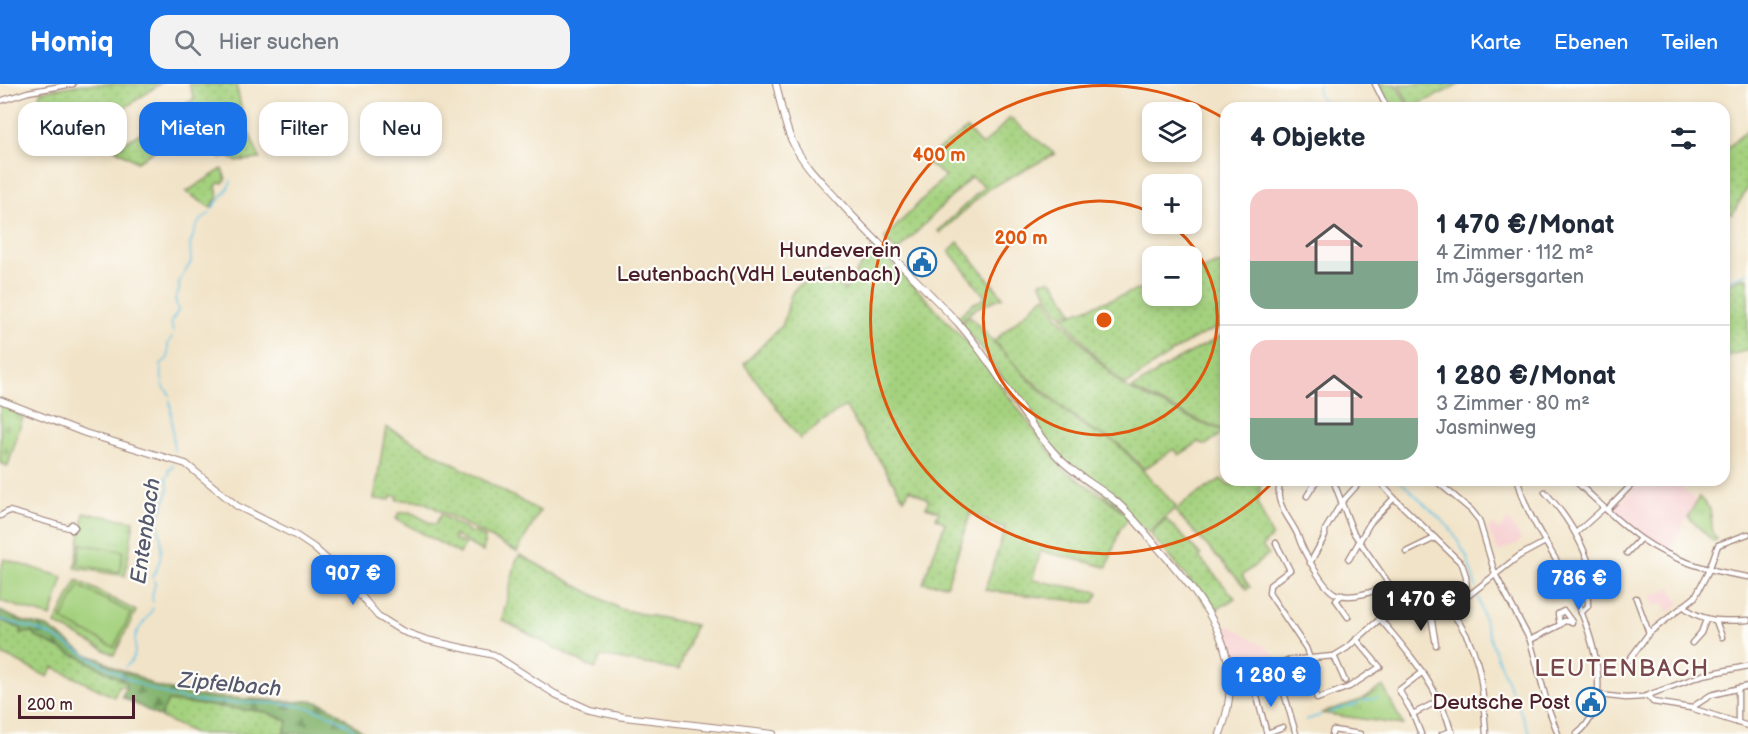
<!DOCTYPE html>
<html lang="de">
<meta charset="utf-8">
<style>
:root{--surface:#fff;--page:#f2f2f3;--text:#1f2937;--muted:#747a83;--line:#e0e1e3;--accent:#1a73e8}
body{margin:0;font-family:"Balsamiq Sans",sans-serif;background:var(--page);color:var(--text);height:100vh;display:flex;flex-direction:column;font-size:22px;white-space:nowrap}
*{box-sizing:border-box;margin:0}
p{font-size:20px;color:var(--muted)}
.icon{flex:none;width:33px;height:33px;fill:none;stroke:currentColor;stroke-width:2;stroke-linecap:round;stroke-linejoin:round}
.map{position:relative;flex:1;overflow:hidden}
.details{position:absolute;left:1220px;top:18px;width:510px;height:384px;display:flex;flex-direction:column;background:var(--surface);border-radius:18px;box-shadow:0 3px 9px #0003}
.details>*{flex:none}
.top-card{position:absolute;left:18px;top:18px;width:570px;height:54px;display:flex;gap:12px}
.fabs{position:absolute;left:1142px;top:18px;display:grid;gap:12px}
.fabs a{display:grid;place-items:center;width:60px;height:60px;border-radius:12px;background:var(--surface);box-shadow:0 3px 9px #0003;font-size:30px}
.scale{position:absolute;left:18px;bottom:15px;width:117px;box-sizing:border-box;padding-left:6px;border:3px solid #4a1f2b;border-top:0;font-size:16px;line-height:21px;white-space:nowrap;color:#4a1f2b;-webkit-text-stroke:4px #fdfcf7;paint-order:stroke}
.price{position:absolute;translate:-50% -51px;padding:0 14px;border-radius:12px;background:var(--accent);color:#fff;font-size:20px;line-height:39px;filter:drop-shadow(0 2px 3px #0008)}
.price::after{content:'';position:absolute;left:50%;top:36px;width:18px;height:14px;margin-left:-9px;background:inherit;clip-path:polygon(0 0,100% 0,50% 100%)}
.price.current{background:#222;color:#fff}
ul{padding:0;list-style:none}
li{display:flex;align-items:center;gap:18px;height:150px;padding:0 30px}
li+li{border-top:2px solid var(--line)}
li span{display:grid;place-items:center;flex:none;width:168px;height:120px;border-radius:18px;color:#555}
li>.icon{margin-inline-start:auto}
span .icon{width:72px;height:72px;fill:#fffc;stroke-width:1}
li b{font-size:26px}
h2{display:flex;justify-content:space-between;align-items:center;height:72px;padding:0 30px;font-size:26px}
.pill{padding:0 21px;border-radius:18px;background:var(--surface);box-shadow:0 3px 9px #0003;font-size:21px;line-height:54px}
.pill.current{background:var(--accent);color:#fff}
header{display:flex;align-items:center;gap:36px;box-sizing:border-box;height:84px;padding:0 30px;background:var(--accent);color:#fff}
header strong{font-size:28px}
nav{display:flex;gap:33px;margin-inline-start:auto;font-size:21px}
.search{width:420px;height:54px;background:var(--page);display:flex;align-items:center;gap:15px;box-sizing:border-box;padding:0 21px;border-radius:18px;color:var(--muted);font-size:22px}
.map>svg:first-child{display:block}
</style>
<header>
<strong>Homiq</strong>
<div class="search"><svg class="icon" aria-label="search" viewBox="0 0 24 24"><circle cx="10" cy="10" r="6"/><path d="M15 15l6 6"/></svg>Hier suchen</div>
<nav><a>Karte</a><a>Ebenen</a><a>Teilen</a></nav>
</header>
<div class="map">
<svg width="1748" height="650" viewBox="0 0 1748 650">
<defs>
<pattern id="grass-dots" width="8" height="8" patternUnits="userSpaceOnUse" patternTransform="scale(1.5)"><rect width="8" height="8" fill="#a4d17e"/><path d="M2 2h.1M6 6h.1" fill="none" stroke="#8fb36d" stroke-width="1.8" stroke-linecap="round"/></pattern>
<pattern id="forest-firs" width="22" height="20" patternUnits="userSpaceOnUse" patternTransform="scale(1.5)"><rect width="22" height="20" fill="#83b36d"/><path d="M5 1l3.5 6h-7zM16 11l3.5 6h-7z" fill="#6d915a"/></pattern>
<pattern id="cemetery-stones" width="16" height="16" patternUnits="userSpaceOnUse" patternTransform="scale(1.5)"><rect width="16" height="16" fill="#a4d17e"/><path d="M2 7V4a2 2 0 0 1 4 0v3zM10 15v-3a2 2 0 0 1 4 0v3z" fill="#8fb36d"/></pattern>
<pattern id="park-tufts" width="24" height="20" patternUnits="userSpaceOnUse" patternTransform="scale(1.5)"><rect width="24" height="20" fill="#a4d17e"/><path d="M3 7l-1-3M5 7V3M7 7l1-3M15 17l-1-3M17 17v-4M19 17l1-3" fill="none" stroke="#8fb36d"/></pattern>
</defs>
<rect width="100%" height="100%" fill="#fdfcf7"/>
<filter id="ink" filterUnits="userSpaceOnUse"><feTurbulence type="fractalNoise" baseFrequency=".0167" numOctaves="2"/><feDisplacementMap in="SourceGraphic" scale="12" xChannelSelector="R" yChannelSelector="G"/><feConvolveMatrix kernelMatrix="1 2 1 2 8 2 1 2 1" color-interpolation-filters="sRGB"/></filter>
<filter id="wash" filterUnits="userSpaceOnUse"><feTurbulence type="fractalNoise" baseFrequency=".008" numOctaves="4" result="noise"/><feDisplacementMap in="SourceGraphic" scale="24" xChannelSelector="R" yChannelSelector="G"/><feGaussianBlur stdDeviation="1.35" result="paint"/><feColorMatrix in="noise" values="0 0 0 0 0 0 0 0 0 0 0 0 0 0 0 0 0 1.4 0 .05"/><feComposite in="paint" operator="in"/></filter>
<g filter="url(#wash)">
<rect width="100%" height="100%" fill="#f1e3c7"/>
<!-- built -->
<g fill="#f7cfd1">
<polygon points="1644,396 1672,396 1696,417 1669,468 1641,453 1611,426 1635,401 1638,403"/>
<polygon points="1509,436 1520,454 1520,458 1498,468 1488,445 1494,440 1498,446"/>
<polygon points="1670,502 1680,521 1668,528 1664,519 1654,522 1651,512 1666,507"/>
<polygon points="1230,542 1268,565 1278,574 1251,586 1248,581 1239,585 1223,546"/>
</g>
<!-- grass -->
<g fill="url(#grass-dots)" stroke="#777854" stroke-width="1.5">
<polygon points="82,0 160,0 89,48 44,20 39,14 40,8 42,7"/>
<polygon points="189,0 236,0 244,36 260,75 236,77 226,72 220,75 213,43 196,47 195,40 137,78 115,65 194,15"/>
<polygon points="1377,0 1396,0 1409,24 1389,24"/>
<polygon points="1399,0 1460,0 1411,24"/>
<polygon points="1010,34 1055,70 988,105 940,149 938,147 985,102 971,93 897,168 884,155 945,92 923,76 967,45 982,62"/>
<polygon points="1748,45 1748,103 1732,131 1724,121 1724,67"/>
<polygon points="222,85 226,95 223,99 219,99 216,102 218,113 211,124 186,108"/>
<polygon points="958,158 1003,213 976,224 961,237 958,233 972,220 986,214 949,167"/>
<path d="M875,160L979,272L1063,385L1111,418L1129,434L1120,445L1107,483L1041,467L1032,496L1099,508L1093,519L985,506L1005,444L987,438L971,428L947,501L923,499L945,439L936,434L939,427L926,423L929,416L910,405L904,415L845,322L800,355L744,280L782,241C787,232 787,223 790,213C795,199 816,190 829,189L830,193L845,206Z"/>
<path d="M1215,180H1225V241C1188,254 1156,279 1125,302L1095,272L1063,233L1131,208L1152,202V212H1191V191Z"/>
<polygon points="1741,194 1748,194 1748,266 1724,273 1724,201"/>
<polygon points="1049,196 1054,198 1073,228 1062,230 1056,226 1040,198"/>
<polygon points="1045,212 1054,228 1094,273 1123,302 1203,340 1225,347 1206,361 1199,358 1179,371 1174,365 1144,385 1118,359 1093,346 1068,328 1022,288 994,257"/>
<polygon points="970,232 1033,300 1081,340 1117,359 1176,422 1174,425 1149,449 1062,374 1040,348 984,267 963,243 962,239"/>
<polygon points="1225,250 1225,346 1206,340 1132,305 1171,279"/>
<polygon points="386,343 540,427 517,468 422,417 397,416 397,412 391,412 390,416 374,415"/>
<polygon points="1221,395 1229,402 1238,396 1261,396 1258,420 1272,452 1262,463 1269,470 1242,492 1250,503 1247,505 1175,427 1186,417"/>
<polygon points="410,428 435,441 441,430 471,449 475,448 485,454 483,468 454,451 454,456 465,460 460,470 396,435 399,429"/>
<polygon points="1166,435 1201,471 1199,473 1235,514 1216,526 1207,522 1184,489 1152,452 1152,448"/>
<polygon points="520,471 620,525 695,541 679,586 601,572 595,585 502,536 516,477"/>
<polygon points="0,536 23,545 21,549 32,548 128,599 127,602 119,602 114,613 53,583 48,593 0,569"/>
<polygon points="168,617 266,628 288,637 283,650 196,650 160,633"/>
</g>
<!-- forest -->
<path fill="url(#forest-firs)" stroke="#66694c" stroke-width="1.5" d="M0,527L22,537L47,543L87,571L100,575L117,585L135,591L154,602L196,612L299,618C326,611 346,637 366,650L347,648L346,650H283L288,637L266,628L168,617L160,633L122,613L127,599L78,572H75L36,553L32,548L20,550L22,545L0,536Z"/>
<!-- cemetery -->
<polygon fill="url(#cemetery-stones)" stroke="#777854" stroke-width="1.5" points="0,320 24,330 8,382 0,379"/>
<!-- park -->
<g fill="url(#park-tufts)" stroke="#777854" stroke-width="1.5">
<polygon points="1699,413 1710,425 1713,450 1717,455 1713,457 1688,433"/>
<polygon points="84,429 134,437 125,492 75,484"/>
<polygon points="77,496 136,527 114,571 55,540"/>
<polygon points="1383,602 1403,641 1321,629 1361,616"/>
</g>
<!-- pitch -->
<g fill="#a4d17e" stroke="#777854" stroke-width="1.5">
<polygon points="81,460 123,467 120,488 78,481"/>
<polygon points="4,475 63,493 51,533 0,517 0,487"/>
<polygon points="79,502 131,529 114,563 62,536"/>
</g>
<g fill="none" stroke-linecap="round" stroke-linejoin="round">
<!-- stream -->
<g stroke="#69c4e7" stroke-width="1.5">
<path d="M1319,0C1314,12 1324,17 1332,24"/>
<path d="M212,125C218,116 228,108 231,97"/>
<polyline points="1724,144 1725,141"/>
<polyline points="1724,198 1748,189"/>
<polyline points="173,248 171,238 178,227 175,214 179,207 179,198 191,178 190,161 195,146 199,138 210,129"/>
<polyline points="170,311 163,302 161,285 161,280 168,274 168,260 172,253"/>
<polyline points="170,316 174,367"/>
<polyline points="1399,396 1450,444 1467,473 1476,503"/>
<path d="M1477,508C1488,560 1510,602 1530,650"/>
<path d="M153,518L152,512L155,500L152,492C160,484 162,467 161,456C160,448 157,442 159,433C163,419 172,408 166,393L170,390L168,386L173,384L172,380"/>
<path d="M0,535C16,540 33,543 48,550C90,571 129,601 175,613C239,629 303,601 359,650"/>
<path d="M125,583C142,570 131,561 137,548C141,542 149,532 153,524"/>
<polyline points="1363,617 1378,614"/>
<polyline points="1347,623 1359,619"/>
<polyline points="1329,629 1343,623"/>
<polyline points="1306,636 1321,631"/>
</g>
</g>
</g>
<g filter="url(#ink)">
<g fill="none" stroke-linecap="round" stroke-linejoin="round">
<!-- minor casing -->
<g stroke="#9e8179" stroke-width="7">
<g id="minor">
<polyline points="1375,0 1387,24"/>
<polyline points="0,17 28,8 73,0"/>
<path d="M1281,396C1279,402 1278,408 1279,414C1282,429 1293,439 1298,452C1302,465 1323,505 1336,510C1352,516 1375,507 1390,501"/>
<polyline points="1333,396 1353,448 1398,513 1401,525 1399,531"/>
<polyline points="1378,396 1394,414 1462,480 1466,492 1467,512"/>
<polyline points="1435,396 1471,426 1479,436 1495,490 1530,556 1549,626 1558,650"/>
<path d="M1518,396C1527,437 1556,470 1573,508C1590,547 1618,618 1577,650"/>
<path d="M1574,396C1596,415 1616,437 1640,454C1672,477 1710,487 1748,493"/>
<path d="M1545,408C1568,433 1584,460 1593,492"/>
<polyline points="1307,412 1317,396"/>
<polyline points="1607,426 1636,396"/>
<polyline points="0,432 9,427 69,444"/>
<polygon points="72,440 75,443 72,446 69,443"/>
<polyline points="1576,449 1604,424"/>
<polyline points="1276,459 1290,486 1270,501 1269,509 1306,564 1310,575"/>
<polyline points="1406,468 1435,454"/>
<polyline points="1627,469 1640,455"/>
<polyline points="1349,475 1370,439 1394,414"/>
<polyline points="1310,479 1325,452 1325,446 1342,418 1362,396"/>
<polyline points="1342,511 1336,516 1348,533"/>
<polyline points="1636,514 1649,549"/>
<path d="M1683,522C1703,539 1723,537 1748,536"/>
<path d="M1450,526C1483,568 1482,600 1486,650"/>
<path d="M1581,529L1588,522C1588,496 1581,500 1605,483"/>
<polyline points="1431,532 1436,561"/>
<path d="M1380,535C1410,570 1440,605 1452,650"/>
<polyline points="1716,537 1722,553"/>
<polyline points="1530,556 1560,541 1564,537 1572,538 1564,527 1558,530 1560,541"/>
<polyline points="1692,559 1701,549 1706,536"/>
<polyline points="1334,572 1345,597"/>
<polyline points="1307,575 1317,615 1349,603 1380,583 1356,555"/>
<polyline points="1629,576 1649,549 1695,513 1709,486 1718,461 1748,450"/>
<polyline points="1276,581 1296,650"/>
<polyline points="1231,596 1236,597 1290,576 1334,572 1347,564 1380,535 1399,531 1431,532 1450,526 1519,472 1545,458"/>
<polyline points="1599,611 1626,614 1643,613 1703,591 1748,582"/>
<polyline points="1648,612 1653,618 1691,624 1748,642"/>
<polyline points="1691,624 1711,611 1748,602"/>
<polyline points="1413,630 1440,616"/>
<polyline points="1738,639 1738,604"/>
<polyline points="1267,649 1283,643"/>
<polyline points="1267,650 1256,609 1281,601"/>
<polyline points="1332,650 1333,646 1360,650"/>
<polyline points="1421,650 1413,630 1399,606 1423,588"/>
<polyline points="1442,650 1452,647"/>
</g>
</g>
<!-- major casing -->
<g stroke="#9e8179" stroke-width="8">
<g id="major">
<path d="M776,0C781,20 784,42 794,61C804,81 821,97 836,114C875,158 919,197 959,240C996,282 1021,333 1059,374C1075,391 1096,401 1113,415C1131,429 1144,448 1159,465C1208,521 1250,573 1220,650"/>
<polyline points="0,316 85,349 186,380 237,422 295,451 313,463 340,487 378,532 402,547 427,556 494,571 555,610 590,626 624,633 773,650"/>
</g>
</g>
<!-- minor -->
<use href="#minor" stroke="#fff" stroke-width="4.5"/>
<!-- major -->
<use href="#major" stroke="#fff" stroke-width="6"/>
</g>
</g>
<!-- distance rings -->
<g fill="none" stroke="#e0560e" stroke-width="3">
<path d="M1170 140A117 117 0 1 1 1152 129"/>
<path d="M1274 397A234 234 0 1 1 1225 35"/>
</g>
<!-- icons -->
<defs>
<g id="civic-ring" transform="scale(1.5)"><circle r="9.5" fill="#fdfcf7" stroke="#1f6fb2" stroke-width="1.5"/><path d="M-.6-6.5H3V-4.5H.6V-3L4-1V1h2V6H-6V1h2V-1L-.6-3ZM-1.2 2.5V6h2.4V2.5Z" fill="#1f6fb2"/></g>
</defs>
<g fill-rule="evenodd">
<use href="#civic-ring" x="922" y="178"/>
<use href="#civic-ring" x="1591" y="618"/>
</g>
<g text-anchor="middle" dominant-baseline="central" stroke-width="4.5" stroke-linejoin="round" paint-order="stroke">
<!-- poi labels -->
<g font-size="21" fill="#4a1f2b" stroke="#fdfcf7" text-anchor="end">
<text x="901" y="166">Hundeverein<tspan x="901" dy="24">Leutenbach(VdH Leutenbach)</tspan></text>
<text x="1570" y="618">Deutsche Post</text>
</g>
<!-- water labels -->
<g font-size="22" font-style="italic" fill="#55596d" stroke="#fdfcf7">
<text transform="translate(146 447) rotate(-82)">Entenbach</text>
<text transform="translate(230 601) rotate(5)">Zipfelbach</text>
</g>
<!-- quarter labels -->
<g font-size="24" letter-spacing="1.5" fill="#79484d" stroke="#fdfcf7">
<text x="1622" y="584">LEUTENBACH</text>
</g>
</g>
<circle cx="1104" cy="236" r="9" fill="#e0560e" stroke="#fdfcf7" stroke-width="3"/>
<g font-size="18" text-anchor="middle" font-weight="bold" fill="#e0560e" stroke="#fdfcf7" stroke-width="4.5" stroke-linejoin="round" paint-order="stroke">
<text x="939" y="77">400 m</text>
<text x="1021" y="160">200 m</text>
</g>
</svg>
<div class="fabs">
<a><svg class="icon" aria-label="layers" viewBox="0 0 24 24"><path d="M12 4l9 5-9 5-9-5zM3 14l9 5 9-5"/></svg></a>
<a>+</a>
<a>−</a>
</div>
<div class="scale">200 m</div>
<b class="price" style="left:353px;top:522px">907 €</b>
<b class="price" style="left:1579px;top:527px">786 €</b>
<b class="price current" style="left:1421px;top:548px">1 470 €</b>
<b class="price" style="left:1271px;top:624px">1 280 €</b>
<div class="top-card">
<a class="pill">Kaufen</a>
<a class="pill current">Mieten</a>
<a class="pill">Filter</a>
<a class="pill">Neu</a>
</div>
<section class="details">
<h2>4 Objekte<svg class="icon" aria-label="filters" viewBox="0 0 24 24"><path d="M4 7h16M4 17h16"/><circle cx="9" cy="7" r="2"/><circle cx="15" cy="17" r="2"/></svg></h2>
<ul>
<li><span style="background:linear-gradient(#f6c9c9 60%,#7fa58c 0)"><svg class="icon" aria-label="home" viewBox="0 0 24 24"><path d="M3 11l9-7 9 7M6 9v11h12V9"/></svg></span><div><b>1 470 €/Monat</b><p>4 Zimmer · 112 m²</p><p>Im Jägersgarten</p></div></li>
<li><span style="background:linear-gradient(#f6c9c9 65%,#7fa58c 0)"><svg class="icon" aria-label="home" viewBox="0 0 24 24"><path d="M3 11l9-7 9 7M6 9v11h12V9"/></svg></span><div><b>1 280 €/Monat</b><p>3 Zimmer · 80 m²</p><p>Jasminweg</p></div></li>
</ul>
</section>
</div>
